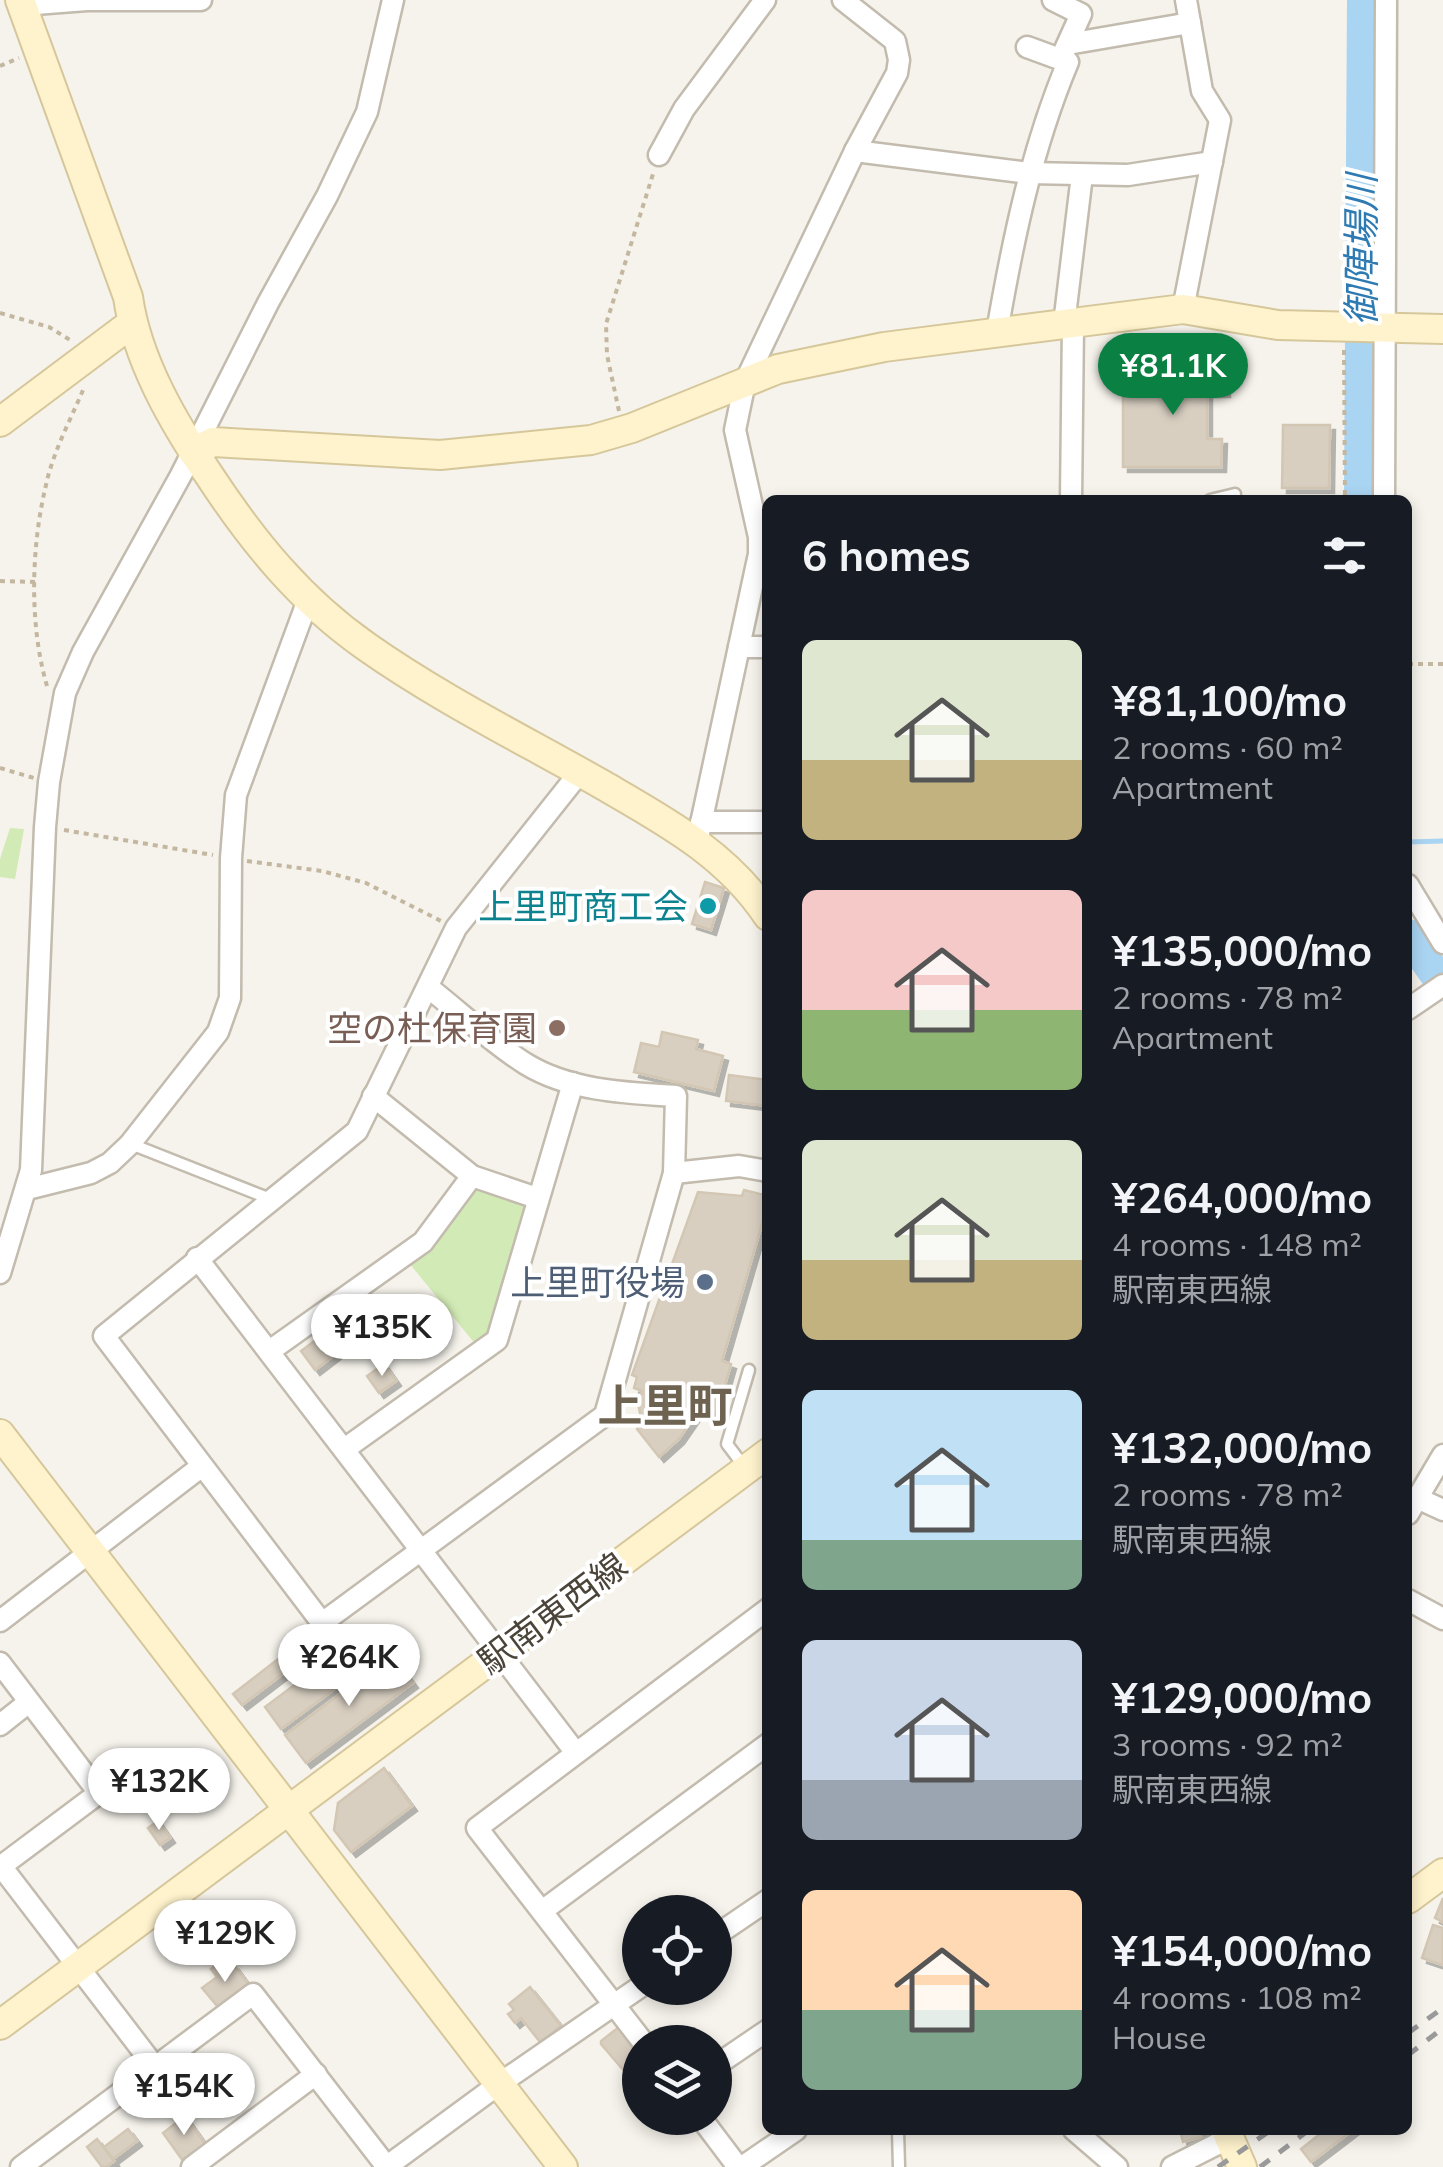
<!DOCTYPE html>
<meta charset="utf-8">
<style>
:root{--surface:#171b24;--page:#242831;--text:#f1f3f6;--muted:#9ea1a6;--accent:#0b8043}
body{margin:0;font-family:Mulish,"Noto Sans JP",sans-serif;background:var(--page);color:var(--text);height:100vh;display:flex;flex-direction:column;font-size:38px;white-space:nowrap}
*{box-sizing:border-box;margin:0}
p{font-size:32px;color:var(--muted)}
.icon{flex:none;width:55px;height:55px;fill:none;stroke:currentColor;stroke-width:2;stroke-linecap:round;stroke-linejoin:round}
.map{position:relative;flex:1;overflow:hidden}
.drawer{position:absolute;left:762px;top:495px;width:650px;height:1640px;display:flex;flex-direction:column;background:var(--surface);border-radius:15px;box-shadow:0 5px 15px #0003}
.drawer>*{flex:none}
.controls{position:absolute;left:622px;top:1895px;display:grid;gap:20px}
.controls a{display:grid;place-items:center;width:110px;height:110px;border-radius:50%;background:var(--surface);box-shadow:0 5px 15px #0003;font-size:50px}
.price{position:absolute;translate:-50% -85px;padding:0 22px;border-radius:35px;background:#fff;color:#222;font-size:32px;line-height:65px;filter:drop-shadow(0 2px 5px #0008)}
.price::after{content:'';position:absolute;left:50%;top:60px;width:30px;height:22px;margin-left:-15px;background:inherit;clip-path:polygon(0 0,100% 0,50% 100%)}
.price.selected{background:var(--accent);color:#fff}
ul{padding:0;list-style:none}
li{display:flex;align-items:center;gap:30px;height:250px;padding:0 40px}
li span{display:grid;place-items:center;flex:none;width:280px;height:200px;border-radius:15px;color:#555}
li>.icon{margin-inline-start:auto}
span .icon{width:120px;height:120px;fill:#fffc;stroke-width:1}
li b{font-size:42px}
h2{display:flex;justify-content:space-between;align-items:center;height:120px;padding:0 40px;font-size:42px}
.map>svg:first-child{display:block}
</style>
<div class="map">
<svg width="1443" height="2167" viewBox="0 0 1443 2167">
<defs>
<filter id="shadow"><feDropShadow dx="5" dy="5" stdDeviation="0" flood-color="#0004"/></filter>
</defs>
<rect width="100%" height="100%" fill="#f6f3ec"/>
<!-- green -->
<g fill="#d2eab5">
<polygon points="10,828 24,829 15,879 0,877 0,859"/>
<polygon points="475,1185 525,1198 529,1207 490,1335 476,1345 409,1263"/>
</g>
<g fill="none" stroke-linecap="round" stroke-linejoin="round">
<!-- stream -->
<polyline stroke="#a9d4f2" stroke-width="5" points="1408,842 1443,841"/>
<!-- river -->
<g stroke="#a9d4f2" stroke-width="32">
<polyline points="1360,500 1363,0"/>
<polyline points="1408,935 1443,985"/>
</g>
</g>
<!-- building -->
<g fill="#d8cfc1" stroke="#d3c7b4" stroke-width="2.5" filter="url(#shadow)">
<polygon points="1164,361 1225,361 1225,392 1207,392 1207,439 1222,439 1221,467 1123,467 1123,395 1139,395 1139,376 1164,376"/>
<polygon points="1283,425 1330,425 1329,488 1282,488"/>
<polygon points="705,882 724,888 711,930 692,924"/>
<polygon points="662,1032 698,1040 696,1049 723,1056 714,1091 634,1072 641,1043 659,1047"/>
<polygon points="729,1075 768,1080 768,1106 726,1101"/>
<polygon points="744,1190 768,1196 768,1203 722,1361 731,1364 715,1419 699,1410 679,1439 659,1457 637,1429 641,1418 638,1403 642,1391 634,1388 637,1377 632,1375 698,1192 742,1196"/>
<polygon points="336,1325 350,1343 315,1370 301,1351"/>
<polygon points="384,1364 396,1381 379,1393 367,1376"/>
<polygon points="313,1632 322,1644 242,1705 233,1694"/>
<polygon points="377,1634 388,1649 281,1729 265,1707 360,1636 365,1642"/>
<polygon points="392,1655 413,1683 306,1763 285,1735"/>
<polygon points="384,1768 412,1806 351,1852 334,1830 338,1803"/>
<polygon points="158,1821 170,1838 160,1845 148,1828"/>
<polygon points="1443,1898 1443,1922 1435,1918"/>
<polygon points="1433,1925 1443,1928 1443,1965 1422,1958"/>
<polygon points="218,1964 224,1972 234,1965 248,1984 218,2007 202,1988 217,1977 211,1969"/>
<polygon points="530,1987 561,2026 540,2042 521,2018 515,2023 508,2014 514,2010 509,2004"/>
<polygon points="619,2027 640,2055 640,2060 625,2072 601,2044 601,2041"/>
<polygon points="185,2116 205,2144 183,2161 163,2133"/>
<polygon points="128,2129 137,2141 113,2159 104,2147"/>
<polygon points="1180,2130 1207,2130 1199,2132 1201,2137 1183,2142"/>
<polygon points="1325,2130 1353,2130 1311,2162 1301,2149"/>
<polygon points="97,2139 114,2161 106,2167 102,2167 87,2147"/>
</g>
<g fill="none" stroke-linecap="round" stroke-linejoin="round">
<!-- lane casing -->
<g stroke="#c2bbae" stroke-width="15">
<g id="lane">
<polyline points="1210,500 1235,494"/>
<polyline points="131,1144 273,1200"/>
<polyline points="746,1469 727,1444 749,1370"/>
<polyline points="898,2130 899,2167"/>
</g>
</g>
<!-- street casing -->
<g stroke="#c2bbae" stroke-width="25">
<g id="street">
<polyline points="22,5 87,0 201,0"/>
<polyline points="1068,44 1190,23"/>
<polyline points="1027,47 1057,58 1062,56 1081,14 1053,0"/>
<polyline points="855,151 1029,173 1128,175 1212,162"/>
<polyline points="659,155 684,109 765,0"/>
<polyline points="1183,309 1220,120 1202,91 1186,0"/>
<polyline points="1064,324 1082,175"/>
<path d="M997,332C1013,239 1032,148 1068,62L1062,56"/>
<polyline points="1071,500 1073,323"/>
<polyline points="1384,500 1386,0"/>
<polyline points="739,647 768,647"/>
<polyline points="701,822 768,822"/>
<polyline points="697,842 759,554 759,537 735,430 745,382 855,151 897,73 899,60 895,41 843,0"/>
<polyline points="1408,885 1443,943"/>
<path d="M429,988C461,1013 492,1043 526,1064C570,1091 627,1093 676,1096L674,1173L605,1415L322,1623L104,1336L357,1131L456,928L580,772"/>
<polyline points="1408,1009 1443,985"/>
<polyline points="373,1096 472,1176 537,1198"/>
<polyline points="674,1173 739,1166 768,1171"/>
<polyline points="27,1189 91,1173 110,1163 130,1144 218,1032 230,998 231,858 236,795 308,600"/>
<polyline points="197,1258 576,1753"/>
<polyline points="0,1273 31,1170 45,827 49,782 65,693 83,652 181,475 268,303 327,196 367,112 393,0"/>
<polyline points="271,1350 423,1242 472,1176"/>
<polyline points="346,1448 497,1340 573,1083"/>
<polyline points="1417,1498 1443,1510"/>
<polyline points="1408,1514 1443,1455"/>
<polyline points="1408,1600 1443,1619"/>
<polyline points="0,1621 202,1466"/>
<polyline points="0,1663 99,1793 0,1867"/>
<polyline points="0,1725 29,1702"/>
<polyline points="1,1866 155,2067"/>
<polyline points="542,1911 768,1744"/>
<polyline points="715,1936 768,1900"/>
<polyline points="643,2042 477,1828 768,1609"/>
<polyline points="715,2066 768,2030"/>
<polyline points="701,2118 738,2167"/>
<polyline points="1074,2130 1117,2167"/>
<polyline points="21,2167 253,1994 387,2167"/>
<polyline points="192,2167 316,2074"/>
<polyline points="386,2167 499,2084 640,1987"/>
<polyline points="742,2167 796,2130"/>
<polyline points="1172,2167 1229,2138"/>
</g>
</g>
<!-- secondary casing -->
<g stroke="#d6c79b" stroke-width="32">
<g id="secondary">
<path d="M20,0L128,297C137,360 173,422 209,475C253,542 301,601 367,647C441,699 524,740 603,785C665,821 727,854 768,916"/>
<polyline points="0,422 132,323"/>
<polyline points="193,452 213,442 440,455 591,440 632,428 778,369 884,347 1183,309 1278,325 1443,329"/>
<polyline points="0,1434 563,2167"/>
<polyline points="1408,1899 1443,1873"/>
<polyline points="0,2025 768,1453"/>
<polyline points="1226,2130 1242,2167"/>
</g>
</g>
<!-- path -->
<g stroke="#c4b79f" stroke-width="4" stroke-dasharray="5 5" stroke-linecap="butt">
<polyline points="0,66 19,58"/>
<polyline points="0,313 49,327 70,340"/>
<polyline points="1344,350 1345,500"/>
<polyline points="619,411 607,355 606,324 653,174"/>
<polyline points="0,581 36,582"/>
<polyline points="1408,664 1443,664"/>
<path d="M47,686C29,625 31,547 46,485C53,452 70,421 83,390"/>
<polyline points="0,768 34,778"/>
<polyline points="64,830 213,855"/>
<polyline points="247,861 322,871 366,883 441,921"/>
</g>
<!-- lane -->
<use href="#lane" stroke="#fff" stroke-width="10"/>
<!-- street -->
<use href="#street" stroke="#fff" stroke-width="20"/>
<!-- secondary -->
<use href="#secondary" stroke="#fff3cd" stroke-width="28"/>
<!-- rail -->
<g stroke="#9a9a9a" stroke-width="5" stroke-dasharray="12 12" stroke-linecap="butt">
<polyline points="1408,2033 1443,2008"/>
<polyline points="1408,2055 1443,2028"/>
<polyline points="1218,2167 1271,2130"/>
<polyline points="1260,2167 1309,2130"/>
</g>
</g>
<!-- markers -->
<circle fill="#0f9aa8" stroke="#fff" stroke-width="4" cx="708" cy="906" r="10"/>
<circle fill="#8d6e63" stroke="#fff" stroke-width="4" cx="557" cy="1028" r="10"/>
<circle fill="#5c6f8a" stroke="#fff" stroke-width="4" cx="705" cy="1282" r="10"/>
<g text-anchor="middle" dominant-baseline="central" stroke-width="8" stroke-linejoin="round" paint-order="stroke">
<!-- culture labels -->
<g font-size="35" fill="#0d838f" stroke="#fff" text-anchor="end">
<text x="688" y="906">上里町商工会</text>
</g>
<!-- education labels -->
<g font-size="35" fill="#785e54" stroke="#fff" text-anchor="end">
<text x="537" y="1028">空の杜保育園</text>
</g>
<!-- service labels -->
<g font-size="35" fill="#4e5e75" stroke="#fff" text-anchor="end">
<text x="685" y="1282">上里町役場</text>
</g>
<!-- street labels -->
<g font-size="35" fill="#4b4439" stroke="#fff">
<text transform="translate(552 1613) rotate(-37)">駅南東西線</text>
</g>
<!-- water labels -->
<g font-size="38" font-style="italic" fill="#2e7ab2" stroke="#fff">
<text transform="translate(1361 250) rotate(-90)">御陣場川</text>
</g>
<!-- district labels -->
<g font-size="45" font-weight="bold" fill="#6e6250" stroke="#fff">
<text x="665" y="1405">上里町</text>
</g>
</g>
</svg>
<div class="controls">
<a><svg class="icon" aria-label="locate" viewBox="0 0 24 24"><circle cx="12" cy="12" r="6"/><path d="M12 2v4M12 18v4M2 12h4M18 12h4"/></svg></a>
<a><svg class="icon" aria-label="layers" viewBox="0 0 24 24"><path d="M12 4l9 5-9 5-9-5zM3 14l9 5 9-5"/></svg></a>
</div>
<b class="price selected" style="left:1173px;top:418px">¥81.1K</b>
<b class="price" style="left:382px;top:1379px">¥135K</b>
<b class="price" style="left:349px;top:1709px">¥264K</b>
<b class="price" style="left:159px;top:1833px">¥132K</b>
<b class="price" style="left:225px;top:1985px">¥129K</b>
<b class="price" style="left:184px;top:2138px">¥154K</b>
<section class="drawer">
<h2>6 homes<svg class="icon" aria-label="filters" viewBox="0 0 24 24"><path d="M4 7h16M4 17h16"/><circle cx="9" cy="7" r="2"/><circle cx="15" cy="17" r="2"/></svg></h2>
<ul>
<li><span style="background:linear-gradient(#dfe7d0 60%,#c2b280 0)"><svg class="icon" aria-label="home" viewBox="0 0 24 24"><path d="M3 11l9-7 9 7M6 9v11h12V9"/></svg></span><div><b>¥81,100/mo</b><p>2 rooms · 60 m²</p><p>Apartment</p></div></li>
<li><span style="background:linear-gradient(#f6c9c9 60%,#8fb573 0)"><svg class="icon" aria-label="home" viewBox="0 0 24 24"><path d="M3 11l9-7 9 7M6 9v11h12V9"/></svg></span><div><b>¥135,000/mo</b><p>2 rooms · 78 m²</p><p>Apartment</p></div></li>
<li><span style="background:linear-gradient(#dfe7d0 60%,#c2b280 0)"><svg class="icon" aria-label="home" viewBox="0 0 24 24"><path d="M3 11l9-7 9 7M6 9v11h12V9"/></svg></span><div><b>¥264,000/mo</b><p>4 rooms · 148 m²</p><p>駅南東西線</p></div></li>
<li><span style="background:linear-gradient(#bfe0f5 75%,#7fa58c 0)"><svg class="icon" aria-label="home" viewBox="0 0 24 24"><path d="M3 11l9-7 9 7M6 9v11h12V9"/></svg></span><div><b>¥132,000/mo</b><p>2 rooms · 78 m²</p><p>駅南東西線</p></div></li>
<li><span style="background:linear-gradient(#c9d6e8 70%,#9aa5b1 0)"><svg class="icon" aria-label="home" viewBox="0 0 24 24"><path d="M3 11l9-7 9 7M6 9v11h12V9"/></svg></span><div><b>¥129,000/mo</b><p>3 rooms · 92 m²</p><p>駅南東西線</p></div></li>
<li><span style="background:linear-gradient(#ffd9b3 60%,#7fa58c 0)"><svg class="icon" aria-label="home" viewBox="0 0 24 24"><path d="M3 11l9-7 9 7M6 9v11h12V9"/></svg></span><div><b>¥154,000/mo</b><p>4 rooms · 108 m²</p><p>House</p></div></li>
</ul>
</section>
</div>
